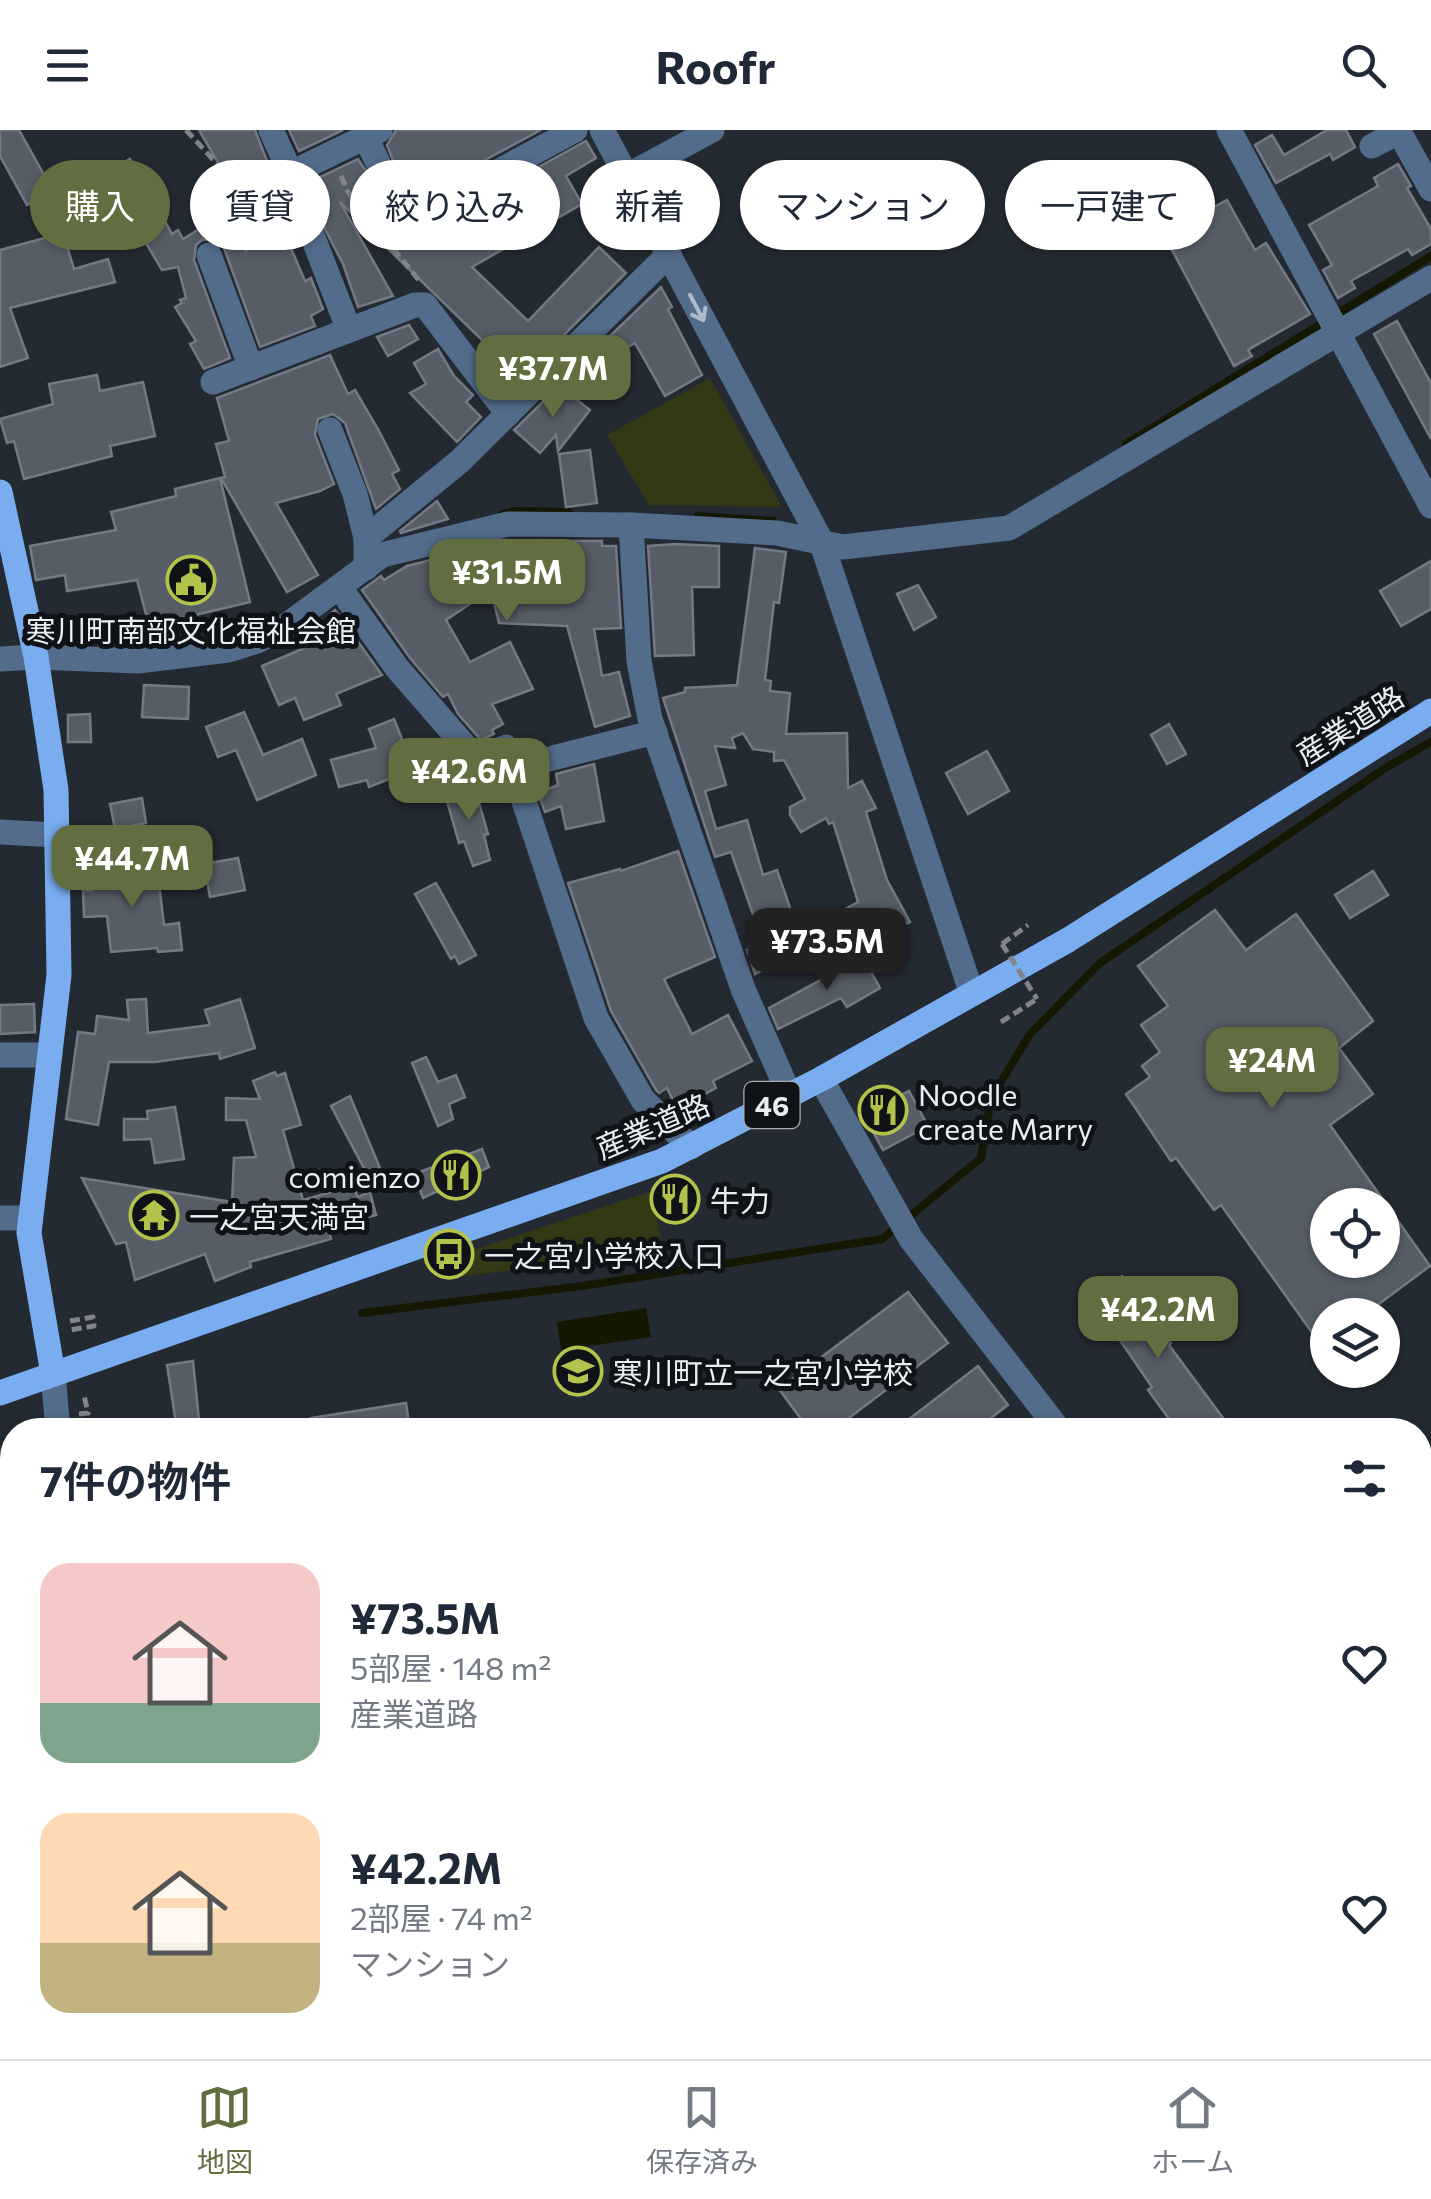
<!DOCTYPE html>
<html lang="ja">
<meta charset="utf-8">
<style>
:root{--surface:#fff;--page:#f6f6f7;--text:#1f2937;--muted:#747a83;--line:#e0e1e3;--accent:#626e40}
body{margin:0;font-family:Commissioner,"Noto Sans JP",sans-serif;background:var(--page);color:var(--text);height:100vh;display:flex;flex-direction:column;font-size:38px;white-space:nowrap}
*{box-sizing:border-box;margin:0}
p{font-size:32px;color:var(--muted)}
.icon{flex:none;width:55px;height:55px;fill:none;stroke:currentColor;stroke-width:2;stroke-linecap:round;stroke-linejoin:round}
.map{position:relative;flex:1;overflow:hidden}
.sheet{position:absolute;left:0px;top:1288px;width:1432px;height:642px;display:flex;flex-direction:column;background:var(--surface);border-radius:40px 40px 0 0;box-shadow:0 2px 8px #0004}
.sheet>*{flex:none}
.top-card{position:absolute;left:30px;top:30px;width:1372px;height:90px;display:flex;gap:20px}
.fabs{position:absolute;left:1310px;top:1058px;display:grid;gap:20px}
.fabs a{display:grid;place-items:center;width:90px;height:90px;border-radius:50%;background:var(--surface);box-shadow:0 2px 8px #0004;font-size:50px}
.price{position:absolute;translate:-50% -85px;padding:0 22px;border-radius:20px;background:var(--accent);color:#fff;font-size:32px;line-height:65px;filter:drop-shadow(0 2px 5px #0008)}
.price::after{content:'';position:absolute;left:50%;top:60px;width:30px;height:22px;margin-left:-15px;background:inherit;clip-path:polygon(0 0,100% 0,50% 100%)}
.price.on{background:#222;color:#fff}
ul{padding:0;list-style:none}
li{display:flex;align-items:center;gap:30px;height:250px;padding:0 40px}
li span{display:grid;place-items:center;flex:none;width:280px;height:200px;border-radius:30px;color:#555}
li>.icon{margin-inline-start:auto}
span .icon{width:120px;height:120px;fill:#fffc;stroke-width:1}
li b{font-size:42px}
h2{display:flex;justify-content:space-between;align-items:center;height:120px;padding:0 40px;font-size:42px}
.tag{padding:0 35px;border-radius:45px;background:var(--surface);box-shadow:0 2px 8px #0004;font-size:35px;line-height:90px}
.tag.on{background:var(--accent);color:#fff}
header{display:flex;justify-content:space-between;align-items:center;height:130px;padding:0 40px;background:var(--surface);font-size:45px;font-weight:700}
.tab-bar{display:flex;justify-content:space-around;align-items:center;height:140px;border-top:2px solid var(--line);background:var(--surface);font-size:28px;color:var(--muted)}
.tab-bar a{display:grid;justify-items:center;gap:5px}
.tab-bar .on{color:var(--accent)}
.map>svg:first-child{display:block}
</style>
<header><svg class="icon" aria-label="menu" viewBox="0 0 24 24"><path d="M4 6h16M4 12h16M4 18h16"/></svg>Roofr<svg class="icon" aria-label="search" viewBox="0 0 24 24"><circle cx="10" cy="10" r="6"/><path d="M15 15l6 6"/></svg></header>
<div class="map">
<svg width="1431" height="1929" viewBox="0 0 1431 1929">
<rect width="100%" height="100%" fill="#242a32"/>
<!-- green -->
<g fill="#343915">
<polygon points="710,248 782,377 649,375 607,305"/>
<polygon points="652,1061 663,1120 458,1147 452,1127"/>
</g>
<!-- water -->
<polygon fill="#151801" points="646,1178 651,1207 561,1220 557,1192"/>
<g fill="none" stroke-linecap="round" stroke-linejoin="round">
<!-- stream -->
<g stroke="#151801" stroke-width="8">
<polyline points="1126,314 1431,126"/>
<polyline points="503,384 515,381 569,382"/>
<polyline points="698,386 773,391"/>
<polyline points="362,1183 582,1156 882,1109 981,1028 991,968 1030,904 1100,833 1387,637 1431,612"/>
</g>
</g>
<!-- building -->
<g fill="#565d66" stroke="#737a83" stroke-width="2.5" fill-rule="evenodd">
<polygon points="0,0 19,0 53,61 27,75 0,26"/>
<polygon points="199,0 255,0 269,36 237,52 226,32 220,36"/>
<polygon points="289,0 343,0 299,21"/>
<polygon points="396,0 541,0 429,60 422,75 424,83 437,90 446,88 586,11 596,28 566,46 582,74 472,137 528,191 599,117 626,143 521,248 340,72 393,166 358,177 343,134 314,78 299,96 291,118 305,151 311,148 323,179 311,186 315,196 260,217 224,118 213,109 202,110 196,115 194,130 230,228 204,239 190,214 196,211 175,177 182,173 180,170 186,168 178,137 162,140 137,98 124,105 93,50 130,29 172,104 178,100 183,109 224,84 246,121 278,67 358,29 370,47 386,47 394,33 387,15"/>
<polygon points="1327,0 1346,0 1355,17 1333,30 1330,24 1276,53 1255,15 1272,5 1284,25"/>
<polygon points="1398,34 1411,56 1407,58 1431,99 1431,114 1412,125 1408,119 1351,151 1355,158 1338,168 1323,140 1332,135 1309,95 1378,56 1374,48"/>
<polygon points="1227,70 1255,120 1266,113 1310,184 1248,220 1252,226 1234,236 1157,92 1179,79 1186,92"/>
<polygon points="63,103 74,139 108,129 115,152 10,178 28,228 0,237 0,120"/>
<polygon points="661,157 672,177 668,179 702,245 665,266 635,213 591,238 586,229"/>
<polygon points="1397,191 1431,253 1431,309 1374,204"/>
<polygon points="409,195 418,209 388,226 377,207"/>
<polygon points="438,219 454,246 473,265 466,272 481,287 457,312 410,263 426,254 414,233"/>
<polygon points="330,225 348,264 355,260 378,299 399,340 392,344 400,359 376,379 345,293 333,284 318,289 315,305 334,354 320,361 276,373 318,445 287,462 221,348 225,347 216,314 229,311 217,268"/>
<polygon points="97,245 100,261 143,252 155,306 110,316 112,326 24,349 14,311 7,313 0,289 53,274 49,254"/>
<polygon points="559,256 590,280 558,321 556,305 540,323 514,300"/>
<polygon points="590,320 597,373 566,377 559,324"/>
<polygon points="220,348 250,472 149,496 137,450 67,461 65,445 36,450 30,416 116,400 111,382 176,366 175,359"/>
<polygon points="437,371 448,389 401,403 400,401"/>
<polygon points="570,411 602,411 602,416 616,416 621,498 594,499 602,546 619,542 630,586 595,597 567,496 499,493 491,460 446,490 470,532 510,512 533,559 492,574 503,594 492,600 494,604 481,610 458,584 448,564 443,567 410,528 362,460 381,446 384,450 407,436 455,424 470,449 513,439 513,424 539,425 540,413 571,414"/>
<polygon points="675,414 719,416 719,457 692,457 694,525 655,526 648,416"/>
<path d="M755,418L786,422L779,473L774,472L765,550L771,551L770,561L790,563L786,604L847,603L848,658L862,651L876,678L866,682L887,750L910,792L883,806L875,789L755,844L747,820L763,813L731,722L715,727L663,568L685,562V558L737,555ZM743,603L753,619L774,622V631L784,630L805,669L790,677V685L801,702L826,688L829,694L833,692L858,772L799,804L777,740L763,745L747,690L716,699L705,661L726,655L715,616L735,618L732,608Z"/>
<polygon points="1431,431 1431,479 1401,496 1380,461"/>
<polygon points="918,455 936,487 914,500 897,464"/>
<polygon points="335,480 382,545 336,564 341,575 304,590 295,568 279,575 262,536 314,514 310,505 334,495 330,484"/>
<polygon points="144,555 189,557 188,589 142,587"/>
<polygon points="244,582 263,625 302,609 316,645 257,670 236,620 218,627 206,597"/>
<polygon points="90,584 91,612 68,612 68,585"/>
<polygon points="394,589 414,639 369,657 367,650 339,657 331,630 376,618 369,599"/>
<polygon points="1169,594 1186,624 1167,634 1151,605"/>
<polygon points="987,621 1009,661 968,684 946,643"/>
<polygon points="594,634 604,691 566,699 561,676 545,682 538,663 558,655 556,644"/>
<polygon points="474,655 488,704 484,705 490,730 473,736 464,711 459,713 445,664"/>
<polygon points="142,668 146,693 115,699 110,674"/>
<polygon points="678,721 715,827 664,849 692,904 728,885 752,931 713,951 716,958 677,979 667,958 659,963 656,960 611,881 568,753 620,739 621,741"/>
<polygon points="238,728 245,760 210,767 204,734"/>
<polygon points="157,737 164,795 179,793 182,820 158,822 157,818 111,822 107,786 84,787 83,761 92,761 92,740"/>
<polygon points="1373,741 1388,765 1350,788 1335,765"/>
<polygon points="436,753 476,825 459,834 455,826 451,829 415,764"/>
<path d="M1215,780L1246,820L1296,784L1373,891L1339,918L1373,964L1330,995L1430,1136L1364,1185H1328V1225L1221,1075L1214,1080L1176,1028L1171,1031L1126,964L1150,947L1142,936L1160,922L1141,895L1168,876L1138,836ZM1328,1075H1382V1130H1328Z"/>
<polygon points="863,827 880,858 847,877 841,868 778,899 769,878"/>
<polygon points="146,869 148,903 210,895 205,880 240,869 255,918 220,929 219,923 155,932 109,932 98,995 66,989 78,902 95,904 97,886 129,890 127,870"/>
<polygon points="34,874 35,902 0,904 0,875"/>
<polygon points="426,927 438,952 456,945 465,967 449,974 453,989 438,996 412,933"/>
<polygon points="275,942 277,946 285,943 301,995 283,1000 303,1070 353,1056 358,1067 370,1062 376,1085 328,1097 331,1109 250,1132 251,1137 215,1151 205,1124 135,1150 126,1112 116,1114 82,1048 232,1072 234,1028 256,1027 246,990 226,990 226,968 260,969 253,951"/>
<polygon points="909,961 928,996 883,1020 864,985"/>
<polygon points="350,966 380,1038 367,1044 331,976"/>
<polygon points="175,977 184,1029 155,1033 151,1009 124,1010 124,989 148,989 147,981"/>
<polygon points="482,1019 489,1037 423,1068 414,1044"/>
<polygon points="1122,1146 1171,1213 1169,1215 1232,1300 1177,1300 1148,1260 1152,1257 1093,1171"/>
<polygon points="908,1162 948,1213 833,1300 809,1300 779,1259"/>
<polygon points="193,1231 200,1300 177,1300 167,1235"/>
<polygon points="978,1236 1008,1275 975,1300 895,1300"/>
<polygon points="406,1273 410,1300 312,1300 311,1288"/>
</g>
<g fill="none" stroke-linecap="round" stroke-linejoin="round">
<!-- path -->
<g stroke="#80858c" stroke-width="5" stroke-dasharray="10 5" stroke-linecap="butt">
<polyline points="186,0 230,48"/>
<polyline points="341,46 348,62 421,153"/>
<polyline points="1002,814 1028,795"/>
<polyline points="1001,892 1037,869"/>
<polyline points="70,1191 93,1187 94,1196 70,1200"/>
<polyline points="79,1284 88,1283 84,1265"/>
</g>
<!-- minor -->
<g stroke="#536c8c" stroke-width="25">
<polyline points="271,0 291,44"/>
<polyline points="602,0 821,411 972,864"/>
<polyline points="1229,0 1431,376"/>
<polyline points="1398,0 1431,59"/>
<polyline points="366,8 378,33"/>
<polyline points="1372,16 1399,2"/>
<polyline points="627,46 712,0"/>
<polyline points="246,65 380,0"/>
<polyline points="438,74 575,0"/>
<polyline points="312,105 349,200"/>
<polyline points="209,125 251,238"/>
<polyline points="213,252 415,175 425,175 508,284"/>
<polyline points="330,300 355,364 366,408"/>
<polyline points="631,395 639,531 650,589 743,859 790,966"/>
<polyline points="366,438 366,408 460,331 669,124"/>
<polyline points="340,458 397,538 476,629 506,617 596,888 643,970 691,1017"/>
<polyline points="0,529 36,527 138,531 228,520 257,511 283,498 382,425 508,394 631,395 777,403 843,417 1009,398 1431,148"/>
<polyline points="513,638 655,602"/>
<polyline points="0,702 57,705"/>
<polyline points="0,925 50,925"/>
<polyline points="821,949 911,1109 1059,1300"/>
<polyline points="0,1088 30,1088"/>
<polyline points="53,1244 58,1300"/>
<polyline points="0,1344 12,1340"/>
<polyline points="1420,1612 1431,1604"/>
<polyline points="0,1628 12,1634"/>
<polyline points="447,1918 458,1929"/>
<polyline points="140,1929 150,1918"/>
<polyline points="1035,1929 1049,1918"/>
</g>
<!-- major -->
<g stroke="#79adf0" stroke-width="25">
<polyline points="0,362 36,527 56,660 59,845 29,1103 53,1244"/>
<polyline points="0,1263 662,1031 821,949 1068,810 1431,581"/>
</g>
<!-- path-bridge -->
<polyline stroke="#80858c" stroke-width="5" stroke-dasharray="10 5" stroke-linecap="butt" points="1002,814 1037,869"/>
</g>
<!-- one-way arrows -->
<defs><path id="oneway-shaft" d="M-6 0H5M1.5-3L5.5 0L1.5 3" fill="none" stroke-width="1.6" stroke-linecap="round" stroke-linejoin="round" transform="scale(2.5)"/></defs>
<use stroke="#aebaca" href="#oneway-shaft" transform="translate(697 178) rotate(62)"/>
<!-- icons -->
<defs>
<g id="civic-ring" transform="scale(2.5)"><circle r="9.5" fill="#0f1216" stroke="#b3c24b" stroke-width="1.5"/><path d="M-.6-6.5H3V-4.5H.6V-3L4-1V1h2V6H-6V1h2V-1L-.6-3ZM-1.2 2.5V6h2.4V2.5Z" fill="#b3c24b"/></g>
<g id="restaurant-ring" transform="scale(2.5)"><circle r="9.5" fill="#0f1216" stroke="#b3c24b" stroke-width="1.5"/><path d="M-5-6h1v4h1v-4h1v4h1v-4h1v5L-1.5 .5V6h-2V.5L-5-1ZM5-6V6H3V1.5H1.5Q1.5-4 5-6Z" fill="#b3c24b"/></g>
<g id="temple-ring" transform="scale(2.5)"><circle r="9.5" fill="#0f1216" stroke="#b3c24b" stroke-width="1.5"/><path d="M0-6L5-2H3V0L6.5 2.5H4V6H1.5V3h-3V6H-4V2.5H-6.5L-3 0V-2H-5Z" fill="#b3c24b"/></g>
<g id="bus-ring" transform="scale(2.5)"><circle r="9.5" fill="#0f1216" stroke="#b3c24b" stroke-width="1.5"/><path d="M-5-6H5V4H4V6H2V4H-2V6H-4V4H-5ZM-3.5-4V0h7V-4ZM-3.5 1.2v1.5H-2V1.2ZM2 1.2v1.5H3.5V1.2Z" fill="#b3c24b"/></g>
<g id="school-ring" transform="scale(2.5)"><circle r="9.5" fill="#0f1216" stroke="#b3c24b" stroke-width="1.5"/><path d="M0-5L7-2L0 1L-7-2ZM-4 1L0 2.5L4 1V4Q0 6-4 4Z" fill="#b3c24b"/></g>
</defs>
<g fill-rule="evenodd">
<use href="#civic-ring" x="191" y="450"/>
<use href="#restaurant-ring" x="883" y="980"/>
<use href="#restaurant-ring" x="456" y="1045"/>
<use href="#restaurant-ring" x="675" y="1069"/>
<use href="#temple-ring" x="154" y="1085"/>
<use href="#bus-ring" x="449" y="1124"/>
<use href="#school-ring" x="578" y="1241"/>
</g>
<g text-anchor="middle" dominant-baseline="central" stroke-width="10" stroke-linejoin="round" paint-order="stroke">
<!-- shield labels -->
<rect fill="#0f1216" stroke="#a8acb1" stroke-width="2.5" x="744.5" y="952" width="55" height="46" rx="8"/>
<g font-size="28" font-weight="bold" fill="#eaeef4">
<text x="772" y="975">46</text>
</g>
<!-- poi labels -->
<g font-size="30" fill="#eaeef4" stroke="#0f1216" text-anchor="start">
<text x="191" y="499" text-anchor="middle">寒川町南部文化福祉会館</text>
<text x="918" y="963">Noodle<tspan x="918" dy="34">create Marry</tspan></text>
<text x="421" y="1045" text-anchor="end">comienzo</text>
<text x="710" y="1069">牛力</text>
<text x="189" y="1085">一之宮天満宮</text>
<text x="484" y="1124">一之宮小学校入口</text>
<text x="613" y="1241">寒川町立一之宮小学校</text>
</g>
<!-- street labels -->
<g font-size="30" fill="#eaeef4" stroke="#0f1216">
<text transform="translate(1349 594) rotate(-32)">産業道路</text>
<text transform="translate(652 995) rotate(-23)">産業道路</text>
</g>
</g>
</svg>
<div class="fabs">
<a><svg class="icon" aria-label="locate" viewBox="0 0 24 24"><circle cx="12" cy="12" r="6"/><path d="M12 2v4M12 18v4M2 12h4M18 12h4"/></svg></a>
<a><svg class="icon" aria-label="layers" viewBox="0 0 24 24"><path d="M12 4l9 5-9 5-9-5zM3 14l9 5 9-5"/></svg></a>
</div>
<b class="price" style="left:553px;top:290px">¥37.7M</b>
<b class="price" style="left:507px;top:494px">¥31.5M</b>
<b class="price" style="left:469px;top:693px">¥42.6M</b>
<b class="price" style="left:132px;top:780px">¥44.7M</b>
<b class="price on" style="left:827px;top:863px">¥73.5M</b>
<b class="price" style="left:1272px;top:982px">¥24M</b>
<b class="price" style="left:1158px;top:1231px">¥42.2M</b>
<div class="top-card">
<a class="tag on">購入</a>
<a class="tag">賃貸</a>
<a class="tag">絞り込み</a>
<a class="tag">新着</a>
<a class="tag">マンション</a>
<a class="tag">一戸建て</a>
</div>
<section class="sheet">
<h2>7件の物件<svg class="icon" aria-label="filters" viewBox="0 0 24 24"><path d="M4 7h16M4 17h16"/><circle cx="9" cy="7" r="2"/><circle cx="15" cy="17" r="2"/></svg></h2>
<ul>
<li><span style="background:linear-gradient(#f6c9c9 70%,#7fa58c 0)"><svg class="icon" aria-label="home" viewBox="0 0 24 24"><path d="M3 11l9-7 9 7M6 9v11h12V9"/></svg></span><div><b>¥73.5M</b><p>5部屋 · 148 m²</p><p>産業道路</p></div><svg class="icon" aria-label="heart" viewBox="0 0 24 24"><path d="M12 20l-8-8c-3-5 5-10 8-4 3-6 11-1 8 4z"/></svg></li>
<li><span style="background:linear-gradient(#ffd9b3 65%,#c2b280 0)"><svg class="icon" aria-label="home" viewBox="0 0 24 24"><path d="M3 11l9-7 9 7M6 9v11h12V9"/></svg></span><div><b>¥42.2M</b><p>2部屋 · 74 m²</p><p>マンション</p></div><svg class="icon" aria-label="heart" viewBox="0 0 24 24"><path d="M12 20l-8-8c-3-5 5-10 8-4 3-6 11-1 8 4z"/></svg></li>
</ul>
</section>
</div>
<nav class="tab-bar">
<a class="on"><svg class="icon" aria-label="map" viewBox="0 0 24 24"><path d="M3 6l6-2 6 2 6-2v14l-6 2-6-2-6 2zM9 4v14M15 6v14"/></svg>地図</a>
<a><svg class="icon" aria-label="saved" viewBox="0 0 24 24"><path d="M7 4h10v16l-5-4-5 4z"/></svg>保存済み</a>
<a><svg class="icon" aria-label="home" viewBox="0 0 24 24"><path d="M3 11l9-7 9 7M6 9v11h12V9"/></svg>ホーム</a>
</nav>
